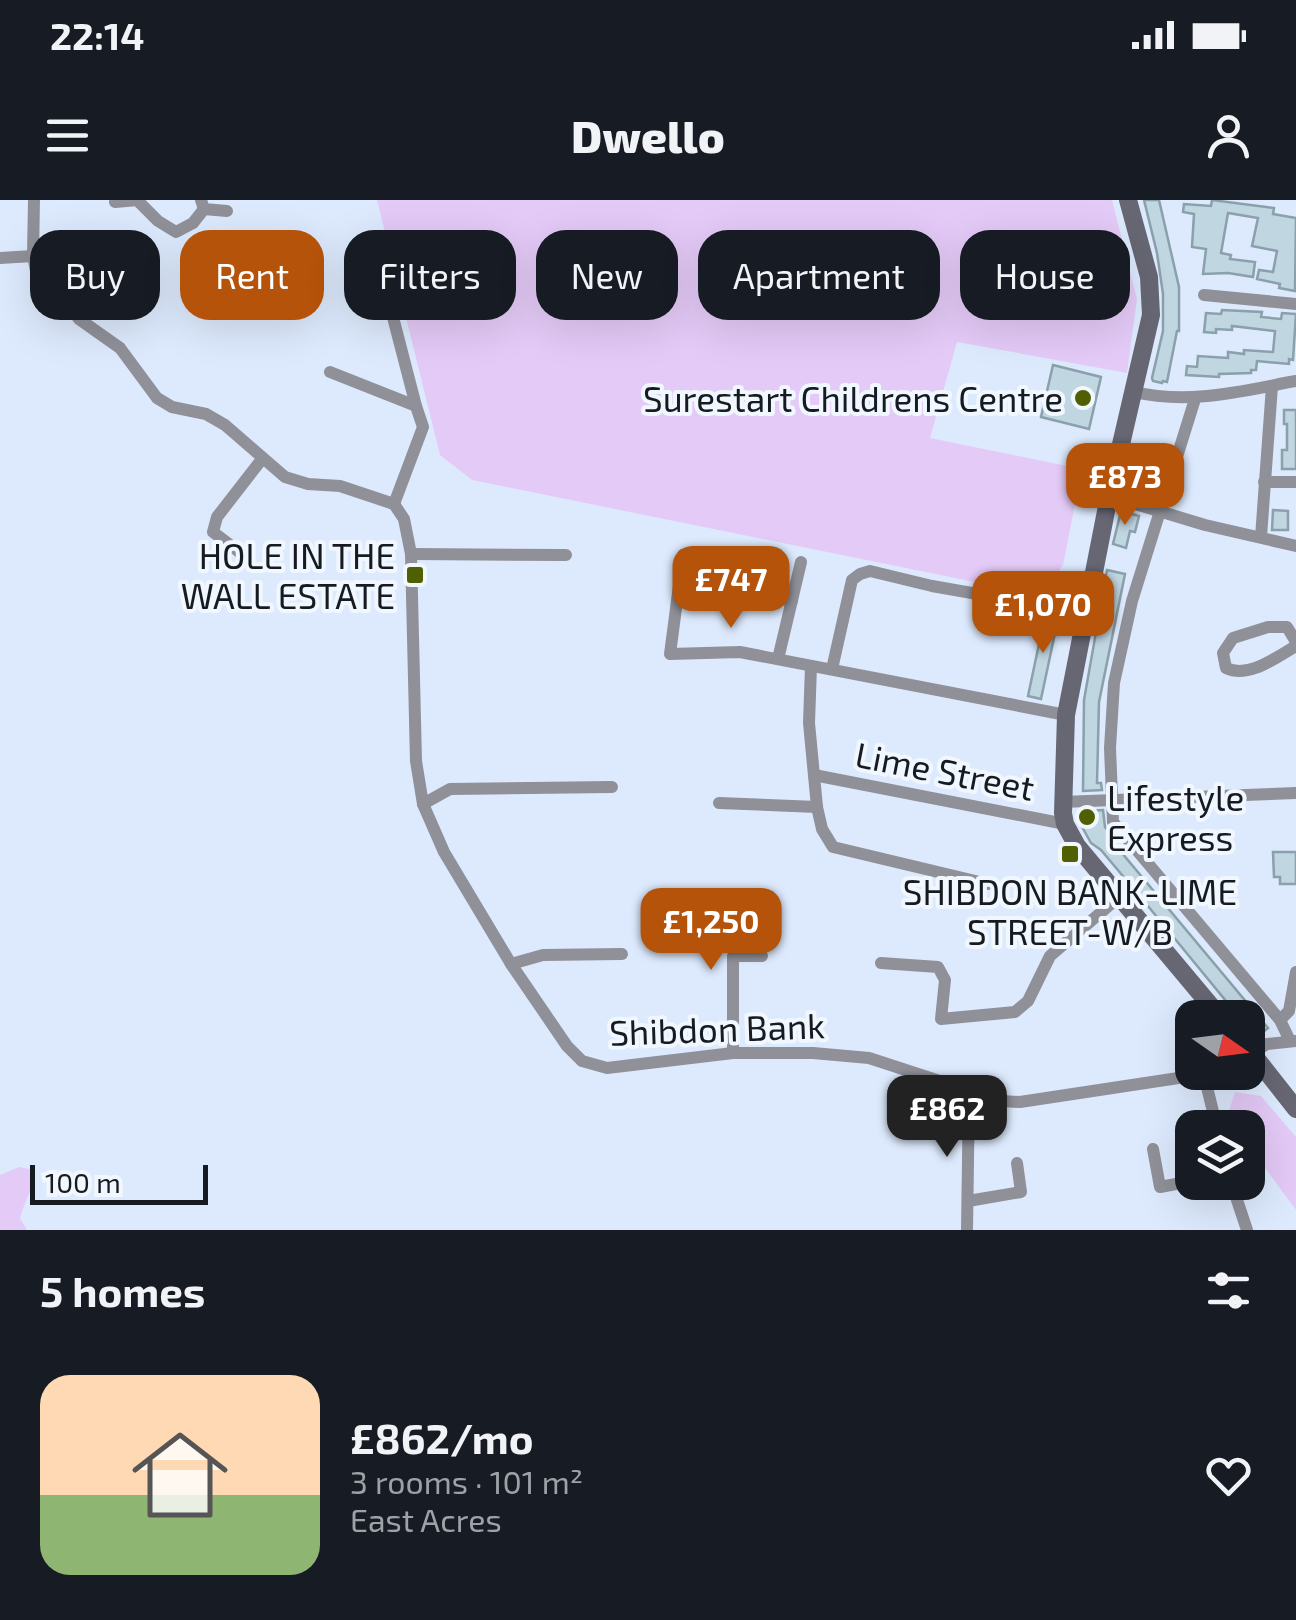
<!DOCTYPE html>
<meta charset="utf-8">
<style>
:root{--surface:#171b24;--page:#242831;--text:#f1f3f6;--muted:#9ea1a6;--accent:#b45309}
body{margin:0;font-family:"Exo 2",sans-serif;background:var(--page);color:var(--text);height:100vh;display:flex;flex-direction:column;font-size:38px;white-space:nowrap}
*{box-sizing:border-box;margin:0}
p{font-size:32px;color:var(--muted)}
.icon{flex:none;width:55px;height:55px;fill:none;stroke:currentColor;stroke-width:2;stroke-linecap:round;stroke-linejoin:round}
.map{position:relative;height:1030px;overflow:hidden}
.details{display:flex;flex-direction:column;background:var(--surface);flex:1}
.details>*{flex:none}
.hud{position:absolute;left:30px;top:30px;width:1238px;height:90px;display:flex;gap:20px}
.needle{width:65px;rotate:104deg}
.fabs{position:absolute;left:1175px;top:800px;display:grid;gap:20px}
.fabs a{display:grid;place-items:center;width:90px;height:90px;border-radius:20px;background:var(--surface);box-shadow:0 10px 40px #0002;font-size:50px}
.scale{position:absolute;left:30px;bottom:25px;width:178px;box-sizing:border-box;padding-left:10px;border:5px solid #161b21;border-top:0;font-size:28px;line-height:35px;white-space:nowrap;color:#161b21;-webkit-text-stroke:8px #f1f7fe;paint-order:stroke}
.price{position:absolute;translate:-50% -85px;padding:0 22px;border-radius:20px;background:var(--accent);color:#fff;font-size:32px;line-height:65px;filter:drop-shadow(0 2px 5px #0008)}
.price::after{content:'';position:absolute;left:50%;top:60px;width:30px;height:22px;margin-left:-15px;background:inherit;clip-path:polygon(0 0,100% 0,50% 100%)}
.price.active{background:#222;color:#fff}
ul{padding:0;list-style:none}
li{display:flex;align-items:center;gap:30px;height:250px;padding:0 40px}
li span{display:grid;place-items:center;flex:none;width:280px;height:200px;border-radius:30px;color:#555}
li>.icon{margin-inline-start:auto}
span .icon{width:120px;height:120px;fill:#fffc;stroke-width:1}
li b{font-size:42px}
h2{display:flex;justify-content:space-between;align-items:center;height:120px;padding:0 40px;font-size:42px}
.tag{padding:0 35px;border-radius:30px;background:var(--surface);box-shadow:0 10px 40px #0002;font-size:35px;line-height:90px}
.tag.active{background:var(--accent);color:#fff}
.status{display:flex;justify-content:space-between;align-items:center;height:70px;padding:0 50px;background:var(--surface);direction:ltr}
.status svg{height:28px;fill:currentColor}
header{display:flex;justify-content:space-between;align-items:center;height:130px;padding:0 40px;background:var(--surface);font-size:45px;font-weight:800}
.map>svg:first-child{display:block}
</style>
<div class="status"><b>22:14</b><svg viewBox="0 0 49 12"><path d="M0 12V9h3v3zM5 12V6h3v6zM10 12V3h3v9zM15 12V0h3v12zM26 1h20v11H26zM47 4h2v5h-2z"/></svg></div>
<header><svg class="icon" aria-label="menu" viewBox="0 0 24 24"><path d="M4 6h16M4 12h16M4 18h16"/></svg>Dwello<svg class="icon" aria-label="person" viewBox="0 0 24 24"><circle cx="12" cy="8" r="4"/><path d="M4 21q1-7 8-7t8 7"/></svg></header>
<div class="map">
<svg width="1296" height="1030" viewBox="0 0 1296 1030">
<rect width="100%" height="100%" fill="#ddeafd"/>
<!-- green -->
<g fill="#e4caf7">
<polygon points="377,0 1112,0 1137,99 1127,173 957,142 930,238 1082,269 1063,365 1044,396 472,280 440,255"/>
<polygon points="1235,892 1261,896 1296,937 1296,1010 1248,945 1248,928 1235,927 1227,917"/>
<path d="M19,967L34,970C34,990 25,999 20,1018L27,1030H0V975Z"/>
</g>
<!-- building -->
<g fill="#c0d6e1" stroke="#8aa0aa" stroke-width="2.5">
<polygon points="1144,0 1159,0 1179,87 1179,131 1177,131 1167,182 1163,181 1162,183 1153,181 1152,178 1163,131 1163,94 1157,53"/>
<polygon points="1212,0 1274,8 1273,14 1296,18 1295,91 1279,88 1280,84 1257,79 1259,70 1273,72 1277,51 1252,46 1258,18 1228,13 1221,53 1231,55 1230,59 1255,62 1253,77 1228,73 1203,74 1206,49 1192,47 1194,14 1183,12 1184,4 1211,6"/>
<polygon points="1222,110 1262,112 1261,117 1281,119 1282,113 1296,114 1293,160 1289,159 1289,164 1257,161 1256,170 1251,170 1251,173 1219,174 1219,177 1186,175 1187,166 1197,167 1198,156 1228,158 1228,152 1244,154 1244,150 1273,152 1275,131 1232,126 1232,130 1216,129 1216,133 1204,132 1206,113 1221,114"/>
<polygon points="1053,165 1101,177 1089,229 1041,217"/>
<polygon points="1284,210 1296,210 1296,269 1282,269 1282,250 1287,250 1287,224 1284,224"/>
<polygon points="1273,310 1288,311 1288,330 1272,330"/>
<polygon points="1121,311 1139,316 1135,332 1130,331 1126,348 1113,344"/>
<polygon points="1107,370 1125,374 1099,502 1097,583 1101,583 1102,590 1083,591 1084,500"/>
<polygon points="1040,415 1058,419 1041,499 1028,496 1043,425 1038,424"/>
<polygon points="1103,610 1105,627 1114,639 1112,641 1268,828 1257,837 1248,826 1248,818 1240,818 1143,700 1101,650 1091,643 1081,625 1081,611"/>
<polygon points="1273,652 1296,652 1296,684 1280,684 1280,677 1274,677"/>
</g>
<g fill="none" stroke-linecap="round" stroke-linejoin="round">
<!-- street -->
<g stroke="#909099" stroke-width="12">
<polyline points="34,0 33,56 36,71 44,81 62,97 79,119 120,148 157,198 172,207 206,214 225,225 285,277 308,284 340,286 394,304 404,319 411,354 416,561 423,604 444,652 511,764 567,846 582,861 607,868 733,853 813,853 869,858 1001,901 1020,902 1218,872"/>
<polyline points="201,0 204,9 227,11"/>
<polyline points="138,1 158,21 176,32 193,23 204,9"/>
<polyline points="115,2 138,0"/>
<polyline points="0,58 33,56"/>
<polyline points="1204,95 1296,104"/>
<polyline points="388,98 416,206"/>
<polyline points="330,172 416,206 423,227 394,304"/>
<path d="M1134,192C1190,205 1241,191 1296,181"/>
<polyline points="1195,199 1132,401 1114,483 1110,548 1113,622 1280,820 1290,841"/>
<polyline points="1264,282 1296,282"/>
<polyline points="1109,296 1205,325 1296,346"/>
<polyline points="1261,337 1272,186"/>
<polyline points="242,354 213,332 217,317 262,259"/>
<polyline points="411,354 566,355"/>
<polyline points="720,360 683,355 670,454 740,452 1066,515"/>
<polyline points="756,393 792,401"/>
<path d="M1296,442L1287,427H1268L1233,438L1223,453L1226,468C1249,479 1276,457 1296,446"/>
<polyline points="778,459 801,362"/>
<polyline points="811,466 809,523 817,607 822,629 833,647 988,684"/>
<polyline points="832,469 852,380 860,374 870,371 932,386 1086,413"/>
<polyline points="814,575 1065,624"/>
<polyline points="1062,602 1296,593"/>
<polyline points="719,603 817,607"/>
<polyline points="423,604 450,589 612,587"/>
<polyline points="881,763 938,767 945,780 941,819 1015,812 1028,801 1050,756 1119,697"/>
<polyline points="511,764 543,755 622,754"/>
<polyline points="1280,820 1289,811 1296,772"/>
<polyline points="733,853 733,756 762,756"/>
<polyline points="1248,855 1267,844 1296,841"/>
<polyline points="1204,875 1217,928"/>
<polyline points="1153,949 1160,987 1192,981"/>
<polyline points="1231,982 1247,1030"/>
<polyline points="968,1001 1021,992 1017,963"/>
<polyline points="967,1030 969,890"/>
</g>
<!-- secondary -->
<g stroke="#666773" stroke-width="18">
<polyline points="1128,0 1149,77 1151,115 1109,296 1066,515 1063,613 1065,624 1077,646 1221,818"/>
<polyline points="1248,848 1296,909"/>
</g>
</g>
<!-- markers -->
<g fill="#505f01" stroke="#f1f7fe" stroke-width="4">
<circle cx="1083" cy="198" r="10"/>
<rect x="405" y="365" width="20" height="20" rx="5"/>
<circle cx="1087" cy="617" r="10"/>
<rect x="1060" y="644" width="20" height="20" rx="5"/>
</g>
<g text-anchor="middle" dominant-baseline="central" stroke-width="8" stroke-linejoin="round" paint-order="stroke">
<!-- poi labels -->
<g font-size="35" fill="#161b21" stroke="#f1f7fe" text-anchor="end">
<text x="1063" y="198">Surestart Childrens Centre</text>
<text x="395" y="355">HOLE IN THE<tspan x="395" dy="40">WALL ESTATE</tspan></text>
<text x="1107" y="597" text-anchor="start">Lifestyle<tspan x="1107" dy="40">Express</tspan></text>
<text x="1070" y="691" text-anchor="middle">SHIBDON BANK-LIME<tspan x="1070" dy="40">STREET-W/B</tspan></text>
</g>
<!-- street labels -->
<g font-size="35" fill="#161b21" stroke="#f1f7fe">
<text transform="translate(945 570) rotate(11)">Lime Street</text>
<text transform="translate(717 828) rotate(-2)">Shibdon Bank</text>
</g>
</g>
</svg>
<div class="fabs">
<a><svg class="needle" viewBox="-14 -14 28 28"><path d="M0-13l5 13h-10z" fill="#e53935"/><path d="M0 13l5-13h-10z" fill="#9ea1a6"/></svg></a>
<a><svg class="icon" aria-label="layers" viewBox="0 0 24 24"><path d="M12 4l9 5-9 5-9-5zM3 14l9 5 9-5"/></svg></a>
</div>
<div class="scale">100 m</div>
<b class="price" style="left:1125px;top:328px">£873</b>
<b class="price" style="left:731px;top:431px">£747</b>
<b class="price" style="left:1043px;top:456px">£1,070</b>
<b class="price" style="left:711px;top:773px">£1,250</b>
<b class="price active" style="left:947px;top:960px">£862</b>
<div class="hud">
<a class="tag">Buy</a>
<a class="tag active">Rent</a>
<a class="tag">Filters</a>
<a class="tag">New</a>
<a class="tag">Apartment</a>
<a class="tag">House</a>
</div>
</div>
<section class="details">
<h2>5 homes<svg class="icon" aria-label="filters" viewBox="0 0 24 24"><path d="M4 7h16M4 17h16"/><circle cx="9" cy="7" r="2"/><circle cx="15" cy="17" r="2"/></svg></h2>
<ul>
<li><span style="background:linear-gradient(#ffd9b3 60%,#8fb573 0)"><svg class="icon" aria-label="home" viewBox="0 0 24 24"><path d="M3 11l9-7 9 7M6 9v11h12V9"/></svg></span><div><b>£862/mo</b><p>3 rooms · 101 m²</p><p>East Acres</p></div><svg class="icon" aria-label="heart" viewBox="0 0 24 24"><path d="M12 20l-8-8c-3-5 5-10 8-4 3-6 11-1 8 4z"/></svg></li>
</ul>
</section>
